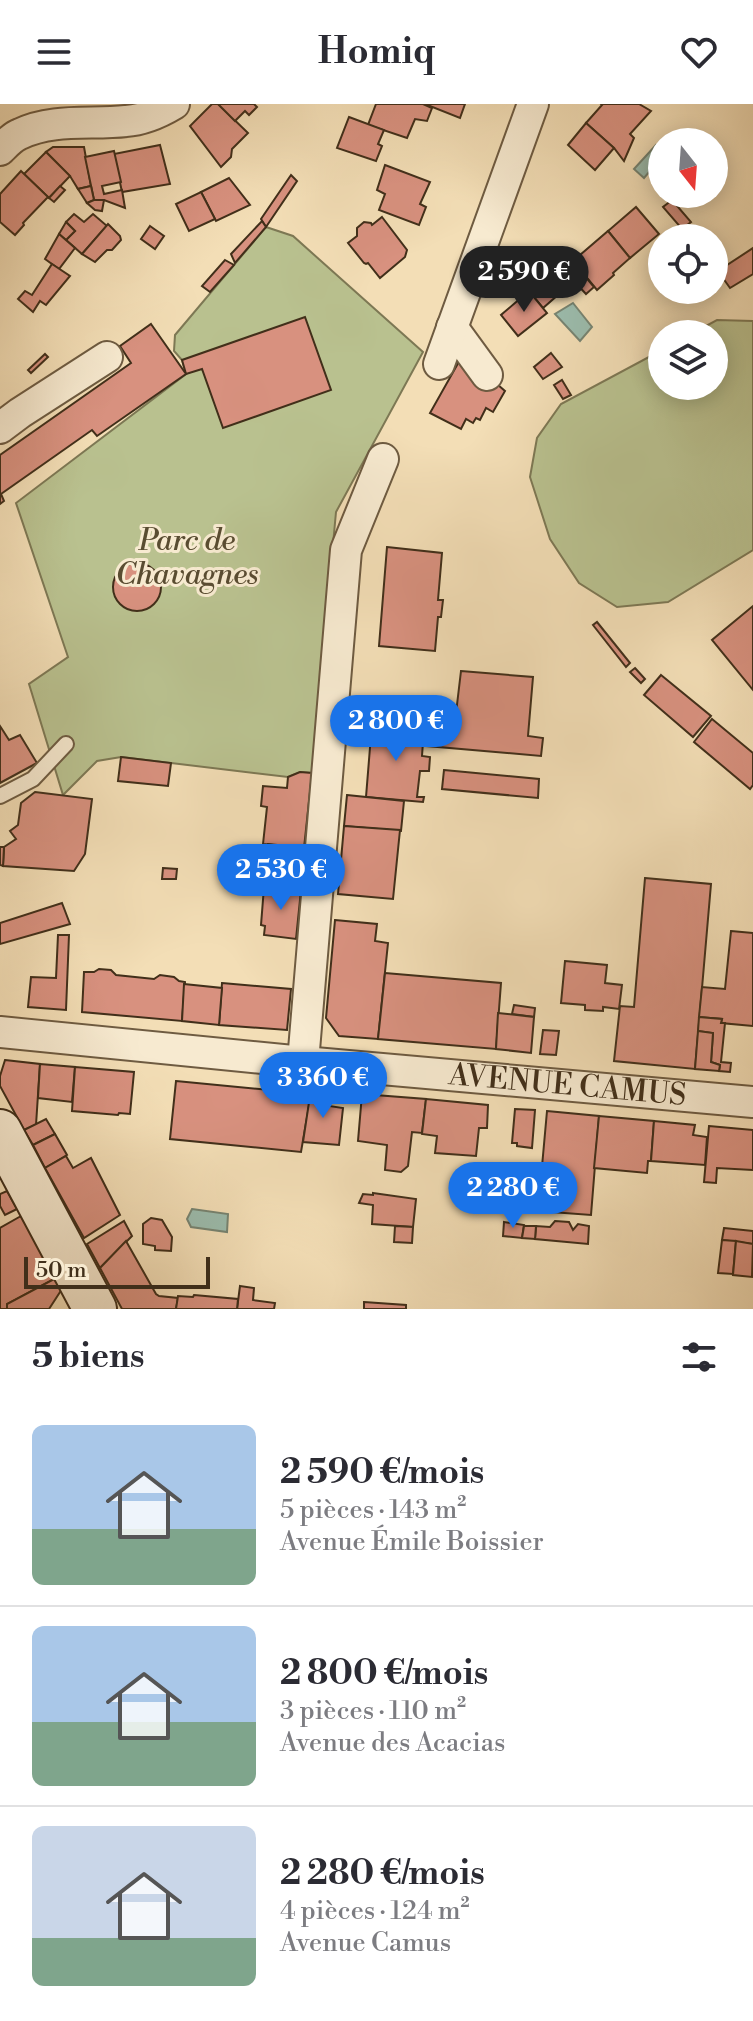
<!DOCTYPE html>
<html lang="fr">
<meta charset="utf-8">
<style>
:root{--surface:#fff;--page:#f2f2f3;--text:#2b2b33;--muted:#7c7c81;--line:#e1e1e2;--accent:#1a73e8}
body{margin:0;font-family:"Libre Bodoni",serif;background:var(--page);color:var(--text);height:100vh;display:flex;flex-direction:column;font-size:30px;white-space:nowrap}
*{box-sizing:border-box;margin:0}
p{font-size:26px;color:var(--muted)}
.icon{flex:none;width:44px;height:44px;fill:none;stroke:currentColor;stroke-width:2;stroke-linecap:round;stroke-linejoin:round}
.map{position:relative;height:1205px;overflow:hidden}
.side{display:flex;flex-direction:column;background:var(--surface);flex:1}
.side>*{flex:none}
.needle{width:52px;rotate:163deg}
.tools{position:absolute;left:648px;top:24px;display:grid;gap:16px}
.tools a{display:grid;place-items:center;width:80px;height:80px;border-radius:50%;background:var(--surface);box-shadow:0 4px 20px #0003;font-size:40px}
.scale{position:absolute;left:24px;bottom:20px;width:186px;box-sizing:border-box;padding-left:8px;border:4px solid #412f1a;border-top:0;font-size:22px;line-height:28px;white-space:nowrap;color:#412f1a;-webkit-text-stroke:6px #f7ead0;paint-order:stroke}
.price{position:absolute;translate:-50% -68px;padding:0 18px;border-radius:28px;background:var(--accent);color:#fff;font-size:26px;line-height:52px;filter:drop-shadow(0 2px 4px #0008)}
.price::after{content:'';position:absolute;left:50%;top:48px;width:24px;height:18px;margin-left:-12px;background:inherit;clip-path:polygon(0 0,100% 0,50% 100%)}
.price.active{background:#222;color:#fff}
ul{padding:0;list-style:none}
li{display:flex;align-items:center;gap:24px;height:200px;padding:0 32px}
li+li{border-top:2px solid var(--line)}
li span{display:grid;place-items:center;flex:none;width:224px;height:160px;border-radius:12px;color:#555}
li>.icon{margin-inline-start:auto}
span .icon{width:96px;height:96px;fill:#fffc;stroke-width:1}
li b{font-size:34px}
h2{display:flex;justify-content:space-between;align-items:center;height:96px;padding:0 32px;font-size:34px}
header{display:flex;justify-content:space-between;align-items:center;height:104px;padding:0 32px;background:var(--surface);font-size:36px;font-weight:800}
.map>svg:first-child{display:block}
</style>
<header><svg class="icon" aria-label="menu" viewBox="0 0 24 24"><path d="M4 6h16M4 12h16M4 18h16"/></svg>Homiq<svg class="icon" aria-label="heart" viewBox="0 0 24 24"><path d="M12 20l-8-8c-3-5 5-10 8-4 3-6 11-1 8 4z"/></svg></header>
<div class="map">
<svg width="753" height="1205" viewBox="0 0 753 1205">
<rect width="100%" height="100%" fill="#f3deb6"/>
<filter id="stains"><feTurbulence type="fractalNoise" baseFrequency=".0025" numOctaves="4"/><feColorMatrix values="0 0 0 0 .2 0 0 0 0 .09 0 0 0 0 .02 0 0 0 .5 -.17"/></filter>
<radialGradient id="worn" r=".72"><stop offset=".6" stop-color="#630" stop-opacity="0"/><stop offset="1" stop-color="#630" stop-opacity=".3"/></radialGradient>
<!-- green -->
<g fill="#b9c18f" stroke="#7d7854" stroke-width="2">
<polygon points="266,123 293,132 423,248 336,408 312,669 300,668 288,673 121,653 97,657 63,691 29,580 68,553 16,399 186,270 182,256 174,247 175,231"/>
<polygon points="717,216 753,217 753,446 668,498 617,503 579,479 550,435 530,373 537,334 561,300 662,246 662,282 714,282 714,230 691,230"/>
</g>
<!-- water -->
<g fill="#9bbcad" stroke="#778472" stroke-width="2">
<polygon points="656,41 662,46 662,53 644,74 634,65"/>
<polygon points="573,199 592,223 580,237 555,210"/>
<polygon points="192,1105 228,1110 227,1128 191,1123 187,1115"/>
</g>
<!-- building -->
<g fill="#d8917f" stroke="#412f1a" stroke-width="2">
<polygon points="212,0 218,0 248,29 232,45 231,53 221,63 190,22"/>
<polygon points="218,0 254,0 257,3 249,11 245,7 235,17"/>
<polygon points="376,0 423,0 432,4 427,17 415,15 407,34 368,21"/>
<polygon points="425,0 465,0 460,14"/>
<polygon points="601,0 639,0 651,7 630,30 634,34 624,57 614,44 586,19 602,1"/>
<polygon points="349,13 384,26 378,40 382,42 376,57 337,44"/>
<polygon points="586,19 614,44 595,66 568,41"/>
<polygon points="160,41 170,80 122,88 114,50"/>
<polygon points="53,43 84,43 91,82 78,85 70,72 46,48"/>
<polygon points="114,47 121,78 102,82 104,90 122,86 125,104 104,96 94,96 85,53"/>
<polygon points="46,48 70,72 49,94 24,70"/>
<polygon points="385,61 430,78 420,100 426,103 419,121 379,106 385,90 377,86"/>
<polygon points="21,67 48,93 23,119 24,121 15,131 0,118 0,90"/>
<polygon points="291,71 297,77 266,123 261,115"/>
<polygon points="229,74 250,101 216,117 201,88"/>
<polygon points="60,82 65,86 54,98 49,94"/>
<polygon points="91,82 94,96 87,99 78,85"/>
<polygon points="201,88 215,115 189,127 176,100"/>
<polygon points="94,96 104,96 102,107 95,106 87,99"/>
<polygon points="672,96 691,118 682,125 663,103"/>
<polygon points="636,103 659,130 630,154 608,127"/>
<polygon points="74,110 84,118 93,110 107,122 82,150 66,136 75,127 66,118"/>
<polygon points="382,113 407,146 405,153 380,174 368,159 366,160 364,159 348,139 357,132 357,124 364,118 371,119 372,121"/>
<polygon points="262,117 266,123 235,159 231,150"/>
<polygon points="66,118 75,127 66,136 59,130"/>
<polygon points="108,120 120,132 121,136 112,146 107,146 95,158 82,150"/>
<polygon points="150,122 164,132 155,145 141,135"/>
<polygon points="608,127 630,154 613,169 614,171 597,186 573,157"/>
<polygon points="59,130 75,144 59,165 45,155"/>
<polygon points="753,144 753,170 730,184 718,167"/>
<polygon points="548,147 560,161 569,153 594,183 586,190 574,177 543,204 517,173"/>
<polygon points="225,156 234,161 210,188 202,182"/>
<polygon points="52,160 70,172 46,201 40,197 33,208 18,195 25,187 32,191"/>
<polygon points="529,187 547,209 518,232 501,211"/>
<polygon points="305,213 331,286 223,324 202,265 186,270 182,256"/>
<polygon points="151,220 186,270 97,332 92,326 1,390 4,397 0,400 0,351 131,259 120,242"/>
<polygon points="551,249 562,263 543,275 534,263"/>
<polygon points="45,250 48,253 31,269 28,266"/>
<polygon points="461,254 475,261 505,287 493,308 486,304 480,316 476,314 473,319 466,315 461,325 430,309"/>
<polygon points="562,276 571,291 563,295 554,281"/>
<polygon points="387,443 442,449 438,496 443,496 441,513 438,513 435,547 379,542"/>
<circle cx="137" cy="483" r="24"/>
<polygon points="753,502 753,586 712,536"/>
<polygon points="597,518 630,559 626,563 593,521"/>
<polygon points="635,564 645,575 641,579 630,568"/>
<polygon points="461,567 533,573 528,632 543,634 541,652 427,642 429,624 454,626"/>
<polygon points="661,571 711,612 693,633 644,591"/>
<polygon points="712,615 753,649 753,681 750,685 694,638"/>
<polygon points="372,619 424,624 422,652 430,653 429,667 420,667 417,693 424,693 423,698 366,693"/>
<polygon points="0,622 9,636 20,631 37,659 0,679"/>
<polygon points="121,653 171,659 168,682 118,677"/>
<polygon points="444,666 539,675 538,694 442,685"/>
<polygon points="300,668 312,669 304,744 263,740 267,703 261,702 263,682 287,684 288,673"/>
<polygon points="35,688 92,695 85,750 74,767 3,762 4,743 16,735 10,727 18,721 21,699"/>
<polygon points="347,691 404,697 401,727 344,722"/>
<polygon points="344,722 400,726 393,795 338,790"/>
<polygon points="268,740 304,744 301,786 264,783"/>
<polygon points="0,743 4,743 3,762 0,761"/>
<polygon points="163,764 177,765 176,775 162,775"/>
<polygon points="645,774 711,780 695,965 614,957 620,902 634,903"/>
<polygon points="264,783 301,786 296,835 264,831 265,822 261,821"/>
<polygon points="62,799 70,820 0,840 0,819"/>
<polygon points="335,816 377,820 375,837 388,839 378,935 339,932 326,914"/>
<polygon points="731,827 753,829 753,922 721,919 722,915 699,913 702,883 725,885"/>
<polygon points="58,831 69,831 66,906 28,903 31,873 56,874"/>
<polygon points="565,857 607,861 605,879 622,881 619,905 603,903 603,907 585,906 585,901 561,899"/>
<polygon points="99,865 111,866 116,871 154,875 160,871 174,873 179,877 185,878 182,917 82,908 84,868 94,868"/>
<polygon points="385,869 501,879 496,945 378,935"/>
<polygon points="222,879 291,885 287,926 219,921"/>
<polygon points="184,880 222,884 219,921 182,917"/>
<polygon points="514,901 535,904 534,913 512,910"/>
<polygon points="498,909 534,913 531,949 496,945"/>
<polygon points="699,913 722,915 721,919 725,919 721,958 731,959 730,968 719,967 720,961 711,958 713,929 698,927"/>
<polygon points="543,926 559,927 556,951 540,950"/>
<polygon points="698,927 713,929 711,958 720,961 719,967 695,965"/>
<polygon points="5,956 40,960 36,1021 24,1026 0,982 0,972"/>
<polygon points="40,960 75,963 72,998 38,994"/>
<polygon points="75,963 134,968 130,1010 119,1009 118,1011 72,1007"/>
<polygon points="176,977 311,990 301,1048 170,1035"/>
<polygon points="311,985 331,987 329,1002 343,1004 339,1041 303,1038"/>
<polygon points="362,990 426,995 422,1029 412,1028 408,1062 401,1068 385,1066 387,1041 358,1037"/>
<polygon points="426,995 488,1001 487,1024 479,1024 476,1052 435,1049 437,1032 422,1030"/>
<polygon points="515,1005 535,1006 532,1044 517,1042 517,1039 512,1039"/>
<polygon points="547,1007 599,1012 591,1111 538,1107"/>
<polygon points="599,1012 654,1017 651,1057 648,1057 647,1069 594,1064"/>
<polygon points="46,1015 55,1030 33,1041 24,1026"/>
<polygon points="654,1017 695,1021 693,1031 707,1033 705,1061 651,1057"/>
<polygon points="709,1022 753,1026 753,1066 717,1064 716,1079 704,1078"/>
<polygon points="55,1030 67,1051 45,1064 33,1041"/>
<polygon points="66,1052 73,1064 91,1054 120,1111 84,1134 45,1064"/>
<polygon points="7,1087 17,1105 5,1111 0,1102 0,1090"/>
<polygon points="373,1089 416,1095 413,1123 372,1120 373,1101 359,1099 363,1090 373,1091"/>
<polygon points="21,1112 56,1174 7,1200 7,1205 0,1205 0,1124"/>
<polygon points="151,1114 162,1116 172,1133 171,1147 155,1146 155,1142 143,1140 143,1120"/>
<polygon points="124,1117 132,1132 100,1164 87,1140"/>
<polygon points="555,1117 569,1118 573,1126 578,1120 589,1122 588,1140 535,1135 536,1122 550,1123"/>
<polygon points="504,1118 524,1121 522,1134 503,1132"/>
<polygon points="395,1122 413,1123 412,1139 394,1138"/>
<polygon points="524,1122 536,1122 535,1135 522,1134"/>
<polygon points="724,1124 753,1127 753,1140 722,1136"/>
<polygon points="722,1136 736,1137 733,1170 718,1169"/>
<polygon points="126,1137 156,1190 159,1192 178,1194 176,1205 122,1205 100,1164"/>
<polygon points="736,1137 753,1140 752,1173 733,1171"/>
<polygon points="56,1174 62,1185 49,1205 7,1205 7,1200"/>
<polygon points="240,1182 254,1184 253,1196 275,1199 274,1205 237,1205"/>
<polygon points="194,1191 238,1195 237,1205 176,1205 178,1192 193,1193"/>
<polygon points="364,1198 406,1201 406,1205 364,1205"/>
</g>
<g fill="none" stroke-linecap="round" stroke-linejoin="round">
<!-- service casing -->
<g stroke="#6e5b41" stroke-width="18">
<polyline id="service" points="0,692 33,675 66,640"/>
</g>
<!-- minor casing -->
<g stroke="#6e5b41" stroke-width="34">
<g id="minor">
<path d="M0,46C6,40 12,33 20,30C53,14 91,21 126,17C144,16 159,9 174,0"/>
<polyline points="452,223 487,271"/>
<polyline points="439,260 533,0"/>
<polyline points="0,324 20,309 107,253"/>
<path id="s1" d="M0,928L303,958L753,998"/>
<polyline points="303,958 346,446 383,355"/>
</g>
</g>
<!-- secondary casing -->
<g stroke="#412f1a" stroke-width="46">
<polyline id="secondary" points="0,1027 95,1205"/>
</g>
<!-- service -->
<use href="#service" stroke="#f7ead0" stroke-width="14"/>
<!-- minor -->
<use href="#minor" stroke="#f7ead0" stroke-width="30"/>
<!-- secondary -->
<use href="#secondary" stroke="#f7ead0" stroke-width="42"/>
</g>
<g text-anchor="middle" dominant-baseline="central" stroke-width="6" stroke-linejoin="round" paint-order="stroke">
<!-- park labels -->
<g font-size="30" font-style="italic" fill="#594c31" stroke="#f7ead0">
<text x="187" y="437">Parc de<tspan x="187" dy="34">Chavagnes</tspan></text>
</g>
<!-- street labels -->
<g font-size="30" fill="#412f1a" stroke="#f7ead0">
<text stroke="none"><textPath href="#s1" startOffset="570">AVENUE CAMUS</textPath></text>
</g>
</g>
<rect width="100%" height="100%" filter="url(#stains)"/>
<rect width="100%" height="100%" fill="url(#worn)"/>
</svg>
<div class="tools">
<a><svg class="needle" viewBox="-14 -14 28 28"><path d="M0-13l5 13h-10z" fill="#e53935"/><path d="M0 13l5-13h-10z" fill="#7c7c81"/></svg></a>
<a><svg class="icon" aria-label="locate" viewBox="0 0 24 24"><circle cx="12" cy="12" r="6"/><path d="M12 2v4M12 18v4M2 12h4M18 12h4"/></svg></a>
<a><svg class="icon" aria-label="layers" viewBox="0 0 24 24"><path d="M12 4l9 5-9 5-9-5zM3 14l9 5 9-5"/></svg></a>
</div>
<div class="scale">50 m</div>
<b class="price active" style="left:524px;top:210px">2 590 €</b>
<b class="price" style="left:396px;top:659px">2 800 €</b>
<b class="price" style="left:281px;top:808px">2 530 €</b>
<b class="price" style="left:323px;top:1016px">3 360 €</b>
<b class="price" style="left:513px;top:1126px">2 280 €</b>
</div>
<section class="side">
<h2>5 biens<svg class="icon" aria-label="filters" viewBox="0 0 24 24"><path d="M4 7h16M4 17h16"/><circle cx="9" cy="7" r="2"/><circle cx="15" cy="17" r="2"/></svg></h2>
<ul>
<li><span style="background:linear-gradient(#a9c7e8 65%,#7fa58c 0)"><svg class="icon" aria-label="home" viewBox="0 0 24 24"><path d="M3 11l9-7 9 7M6 9v11h12V9"/></svg></span><div><b>2 590 €/mois</b><p>5 pièces · 143 m²</p><p>Avenue Émile Boissier</p></div></li>
<li><span style="background:linear-gradient(#a9c7e8 60%,#7fa58c 0)"><svg class="icon" aria-label="home" viewBox="0 0 24 24"><path d="M3 11l9-7 9 7M6 9v11h12V9"/></svg></span><div><b>2 800 €/mois</b><p>3 pièces · 110 m²</p><p>Avenue des Acacias</p></div></li>
<li><span style="background:linear-gradient(#c9d6e8 70%,#7fa58c 0)"><svg class="icon" aria-label="home" viewBox="0 0 24 24"><path d="M3 11l9-7 9 7M6 9v11h12V9"/></svg></span><div><b>2 280 €/mois</b><p>4 pièces · 124 m²</p><p>Avenue Camus</p></div></li>
</ul>
</section>
